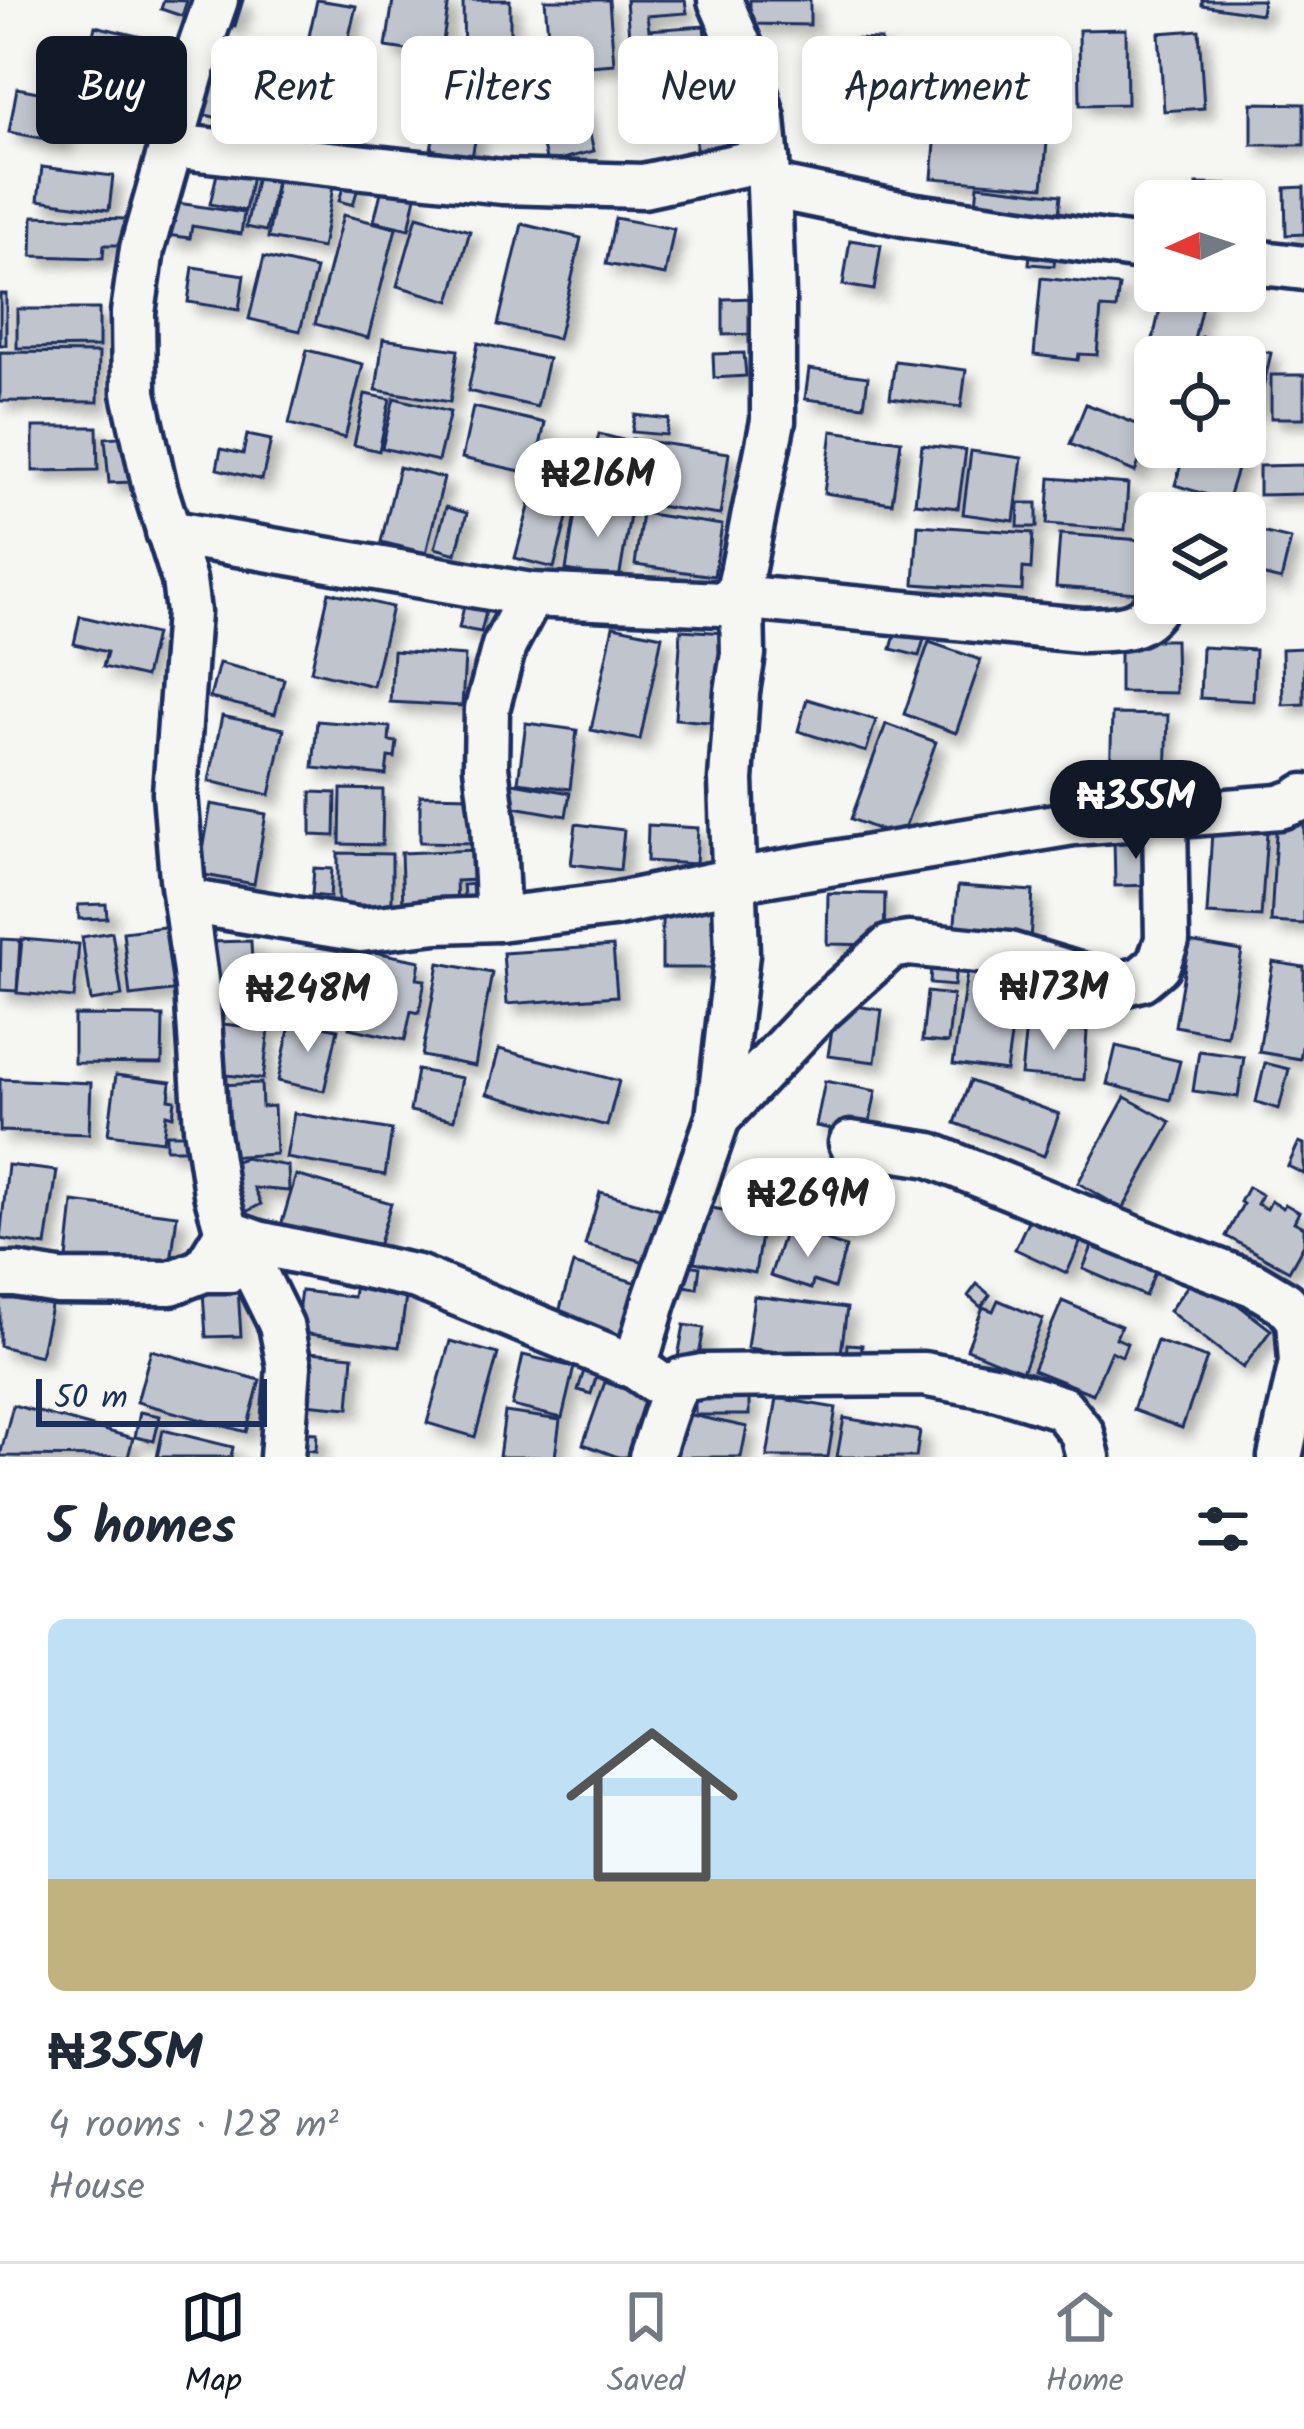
<!DOCTYPE html>
<meta charset="utf-8">
<style>
:root{--surface:#fff;--page:#f2f2f3;--text:#1f2937;--muted:#747a83;--line:#e0e1e3;--accent:#111827}
body{margin:0;font-family:Kalam,sans-serif;background:var(--page);color:var(--text);height:100vh;display:flex;flex-direction:column;font-size:45px;white-space:nowrap}
*{box-sizing:border-box;margin:0}
p{font-size:39px;color:var(--muted)}
.icon{flex:none;width:66px;height:66px;fill:none;stroke:currentColor;stroke-width:2;stroke-linecap:round;stroke-linejoin:round}
.map{position:relative;height:1457px;overflow:hidden}
.details{display:flex;flex-direction:column;background:var(--surface);flex:1}
.details>*{flex:none}
.banner{position:absolute;left:36px;top:36px;width:1233px;height:108px;display:flex;gap:24px}
.needle{width:78px;rotate:267deg}
.fabs{position:absolute;left:1134px;top:180px;display:grid;gap:24px}
.fabs a{display:grid;place-items:center;width:132px;height:132px;border-radius:18px;background:var(--surface);box-shadow:0 6px 18px #0003;font-size:60px}
.scale{position:absolute;left:36px;bottom:30px;width:231px;box-sizing:border-box;padding-left:12px;border:6px solid #1b2f5e;border-top:0;font-size:33px;line-height:42px;white-space:nowrap;color:#1b2f5e;-webkit-text-stroke:9px #f6f6f2;paint-order:stroke}
.price{position:absolute;translate:-50% -102px;padding:0 27px;border-radius:42px;background:#fff;color:#222;font-size:39px;line-height:78px;filter:drop-shadow(0 3px 6px #0008)}
.price::after{content:'';position:absolute;left:50%;top:72px;width:36px;height:27px;margin-left:-18px;background:inherit;clip-path:polygon(0 0,100% 0,50% 100%)}
.price.on{background:var(--accent);color:#fff}
ul{padding:0;list-style:none}
li{display:grid;align-content:center;gap:24px;height:636px;padding:0 48px}
li span{display:grid;place-items:center;height:372px;border-radius:18px;color:#555}
li>.icon{margin-inline-start:auto}
span .icon{width:216px;height:216px;fill:#fffc;stroke-width:1}
li b{font-size:51px}
h2{display:flex;justify-content:space-between;align-items:center;height:144px;padding:0 48px;font-size:51px}
.tag{padding:0 42px;border-radius:18px;background:var(--surface);box-shadow:0 6px 18px #0003;font-size:42px;line-height:108px}
.tag.on{background:var(--accent);color:#fff}
.tabs{display:flex;justify-content:space-around;align-items:center;height:168px;border-top:3px solid var(--line);background:var(--surface);font-size:33px;color:var(--muted)}
.tabs a{display:grid;justify-items:center;gap:6px}
.tabs .on{color:var(--accent)}
.map>svg:first-child{display:block}
</style>
<div class="map">
<svg width="1304" height="1457" viewBox="0 0 1304 1457">
<defs>
<filter id="shadow"><feDropShadow dx="9" dy="9" stdDeviation="6" flood-color="#0004"/></filter>
</defs>
<rect width="100%" height="100%" fill="#f6f6f2"/>
<filter id="ink" filterUnits="userSpaceOnUse"><feTurbulence type="fractalNoise" baseFrequency=".00833" numOctaves="2"/><feDisplacementMap in="SourceGraphic" scale="24" xChannelSelector="R" yChannelSelector="G"/><feConvolveMatrix kernelMatrix="1 2 1 2 8 2 1 2 1" color-interpolation-filters="sRGB"/></filter>
<g filter="url(#ink)">
<!-- building -->
<g fill="#c0c4cd" stroke="#1b2f5e" stroke-width="3" filter="url(#shadow)">
<polygon points="164,0 187,1 182,16 161,9"/>
<polygon points="221,0 243,0 235,26 215,20"/>
<polygon points="317,0 356,6 344,58 306,50"/>
<polygon points="393,0 449,0 441,55 386,47"/>
<polygon points="463,0 510,0 510,70 464,70"/>
<polygon points="545,0 609,0 614,64 551,69"/>
<polygon points="626,0 685,0 687,13 647,16 649,30 704,26 707,55 631,61"/>
<polygon points="750,0 810,0 810,25 750,24"/>
<polygon points="1202,0 1263,0 1261,14 1202,5"/>
<polygon points="95,26 155,40 144,90 84,77"/>
<polygon points="1126,29 1127,104 1080,105 1079,30"/>
<polygon points="1199,30 1204,108 1164,111 1159,33"/>
<polygon points="820,38 881,40 879,99 817,96"/>
<polygon points="215,44 274,56 263,109 227,101 223,119 201,114"/>
<polygon points="1049,44 1049,96 949,98 948,46"/>
<polygon points="289,65 340,76 329,130 278,119"/>
<polygon points="17,88 69,98 62,142 9,132"/>
<polygon points="1252,103 1304,104 1304,145 1252,145"/>
<polygon points="583,106 594,151 547,163 536,118"/>
<polygon points="436,122 477,130 472,157 431,149"/>
<rect x="696" y="123" width="35" height="34"/>
<polygon points="936,132 1047,142 1043,187 932,178"/>
<polygon points="219,165 253,171 245,211 210,204"/>
<polygon points="259,166 278,171 266,231 246,227"/>
<polygon points="42,167 113,176 109,210 38,200"/>
<polygon points="278,177 333,187 322,248 268,238"/>
<polygon points="346,177 360,181 353,205 339,201"/>
<polygon points="1197,184 1241,185 1240,201 1196,201"/>
<polygon points="978,185 1061,195 1059,214 976,204"/>
<polygon points="1304,187 1304,234 1286,235 1285,188"/>
<polygon points="382,188 416,196 409,229 374,221"/>
<polygon points="171,202 244,213 241,234 192,226 190,238 166,235"/>
<polygon points="343,215 396,228 368,338 315,324"/>
<polygon points="33,216 126,219 126,245 104,245 103,258 32,256"/>
<polygon points="417,216 470,231 450,301 397,286"/>
<polygon points="615,218 674,229 665,275 606,264"/>
<polygon points="522,224 581,238 558,339 498,325"/>
<polygon points="850,240 881,245 874,290 843,285"/>
<polygon points="1031,243 1056,246 1054,266 1029,264"/>
<polygon points="264,257 316,269 300,331 249,319"/>
<polygon points="193,267 244,275 239,310 188,302"/>
<polygon points="1041,278 1119,286 1116,309 1101,308 1097,355 1079,354 1078,360 1034,355"/>
<polygon points="1164,292 1203,301 1190,357 1155,357 1155,384 1143,381"/>
<rect x="0" y="294" width="6" height="51"/>
<polygon points="757,298 758,334 723,335 723,299"/>
<polygon points="17,309 99,309 99,347 17,348"/>
<polygon points="1202,337 1271,353 1258,410 1245,406 1245,357 1198,357"/>
<polygon points="383,339 458,350 450,402 376,390"/>
<polygon points="478,343 548,359 537,407 468,391"/>
<polygon points="307,350 363,364 345,438 289,424"/>
<polygon points="0,352 99,353 98,402 0,401"/>
<polygon points="744,353 746,376 714,378 713,354"/>
<polygon points="895,361 966,370 961,407 890,398"/>
<polygon points="809,369 868,377 864,406 805,399"/>
<rect x="1271" y="375" width="33" height="43"/>
<polygon points="365,394 390,399 379,451 354,445"/>
<polygon points="394,398 450,412 438,461 382,448"/>
<polygon points="1086,404 1152,430 1135,472 1070,444"/>
<polygon points="473,407 545,423 534,474 462,458"/>
<polygon points="635,415 669,419 666,435 632,432"/>
<polygon points="33,427 97,427 98,470 33,471"/>
<polygon points="832,431 901,441 892,503 824,493"/>
<polygon points="599,434 627,441 612,501 584,494"/>
<polygon points="247,435 271,440 262,480 217,469 221,449 243,454"/>
<polygon points="129,436 132,482 109,483 105,438"/>
<polygon points="632,439 729,453 720,515 623,501"/>
<polygon points="922,445 966,450 958,508 915,503"/>
<polygon points="1186,447 1244,447 1227,501 1175,485"/>
<polygon points="971,451 1022,458 1014,521 963,514"/>
<polygon points="1304,465 1304,494 1259,495 1259,466"/>
<polygon points="399,467 444,478 426,553 381,542"/>
<polygon points="1050,478 1128,484 1125,530 1047,524"/>
<polygon points="535,485 573,495 554,568 515,558"/>
<polygon points="577,501 631,510 619,579 566,570"/>
<polygon points="1019,503 1037,503 1037,527 1018,527"/>
<polygon points="446,507 467,513 456,554 435,548"/>
<polygon points="642,513 722,525 714,576 635,565"/>
<polygon points="918,525 1033,533 1031,569 1023,568 1022,591 914,584"/>
<polygon points="1245,528 1291,539 1281,580 1245,571"/>
<polygon points="1060,534 1155,541 1153,594 1056,587"/>
<polygon points="329,592 392,607 373,686 311,671"/>
<polygon points="465,602 487,607 481,632 459,628"/>
<polygon points="80,616 155,634 145,677 103,667 107,652 74,644"/>
<polygon points="898,624 926,632 919,656 891,649"/>
<polygon points="613,626 662,636 640,740 591,730"/>
<polygon points="681,630 726,633 720,723 675,719"/>
<polygon points="1120,640 1175,640 1176,693 1120,692"/>
<polygon points="929,642 981,660 956,733 904,714"/>
<polygon points="1202,647 1255,650 1253,701 1200,698"/>
<polygon points="1304,648 1304,704 1283,705 1282,649"/>
<polygon points="393,651 465,656 462,706 390,702"/>
<polygon points="219,663 284,679 275,714 210,698"/>
<polygon points="807,699 876,720 866,752 798,731"/>
<polygon points="1112,714 1168,715 1166,782 1110,781"/>
<polygon points="222,716 284,729 270,795 209,781"/>
<polygon points="317,721 390,727 389,741 397,742 395,758 388,757 386,775 313,768"/>
<polygon points="526,723 577,730 570,789 518,782"/>
<polygon points="886,724 936,742 901,838 851,819"/>
<polygon points="507,782 570,793 566,816 503,805"/>
<polygon points="341,789 383,790 382,845 340,844"/>
<polygon points="311,792 336,793 335,836 311,835"/>
<polygon points="420,795 474,796 473,843 420,842"/>
<polygon points="211,804 266,814 254,884 199,874"/>
<polygon points="1277,814 1304,816 1304,924 1271,922"/>
<polygon points="1213,815 1268,818 1261,917 1207,914"/>
<polygon points="576,824 624,830 620,870 571,864"/>
<polygon points="648,825 698,828 696,864 647,861"/>
<polygon points="1157,837 1158,885 1115,886 1114,838"/>
<polygon points="476,850 477,880 456,881 457,905 403,907 401,853"/>
<polygon points="338,853 392,854 392,905 338,905"/>
<polygon points="314,868 332,869 330,897 312,895"/>
<polygon points="475,884 476,905 465,906 463,885"/>
<polygon points="958,886 1033,891 1030,941 954,935"/>
<polygon points="828,893 885,894 884,945 827,944"/>
<polygon points="106,904 107,918 79,919 78,905"/>
<rect x="662" y="905" width="57" height="63"/>
<polygon points="172,926 180,990 130,996 123,932"/>
<polygon points="112,932 122,996 91,1001 82,937"/>
<polygon points="1,939 20,940 17,991 0,990"/>
<polygon points="22,939 79,944 74,998 17,993"/>
<polygon points="251,941 253,989 209,991 208,942"/>
<polygon points="1189,942 1242,951 1227,1036 1175,1026"/>
<polygon points="613,946 617,996 507,1004 503,953"/>
<polygon points="364,950 420,961 417,979 425,980 419,1013 411,1011 405,1040 349,1028"/>
<polygon points="1273,962 1304,967 1304,1034 1300,1059 1259,1052"/>
<polygon points="439,963 492,973 475,1066 422,1056"/>
<polygon points="931,965 956,966 954,986 930,984"/>
<polygon points="968,967 1020,974 1006,1071 953,1064"/>
<polygon points="927,992 953,995 948,1043 922,1041"/>
<polygon points="836,1003 882,1010 875,1062 828,1056"/>
<polygon points="74,1015 163,1016 162,1064 74,1063"/>
<polygon points="291,1020 338,1029 324,1091 278,1081"/>
<polygon points="214,1023 269,1029 263,1079 208,1073"/>
<polygon points="1026,1026 1087,1031 1084,1080 1021,1075"/>
<polygon points="1116,1046 1180,1061 1170,1100 1107,1084"/>
<polygon points="499,1049 619,1081 607,1126 487,1094"/>
<polygon points="1199,1051 1244,1057 1238,1097 1193,1091"/>
<polygon points="1265,1063 1289,1069 1279,1109 1256,1102"/>
<polygon points="417,1070 462,1078 454,1120 410,1111"/>
<polygon points="116,1075 171,1082 169,1099 175,1100 173,1116 166,1114 163,1141 108,1134"/>
<polygon points="0,1079 91,1083 89,1134 0,1131"/>
<polygon points="825,1081 876,1091 867,1136 816,1126"/>
<polygon points="970,1081 1059,1114 1044,1156 955,1123"/>
<polygon points="261,1083 262,1107 274,1106 276,1154 223,1157 219,1085"/>
<polygon points="1125,1097 1171,1122 1123,1209 1078,1183"/>
<polygon points="294,1113 392,1130 385,1175 286,1158"/>
<rect x="166" y="1134" width="23" height="15"/>
<polygon points="1299,1142 1304,1144 1304,1174 1288,1166"/>
<polygon points="244,1158 288,1166 289,1191 254,1188 261,1204 244,1213 222,1166"/>
<polygon points="816,1162 861,1174 847,1228 789,1213 796,1184 810,1187"/>
<polygon points="8,1165 57,1171 46,1246 0,1239"/>
<polygon points="296,1175 391,1203 376,1253 281,1226"/>
<polygon points="1248,1187 1262,1195 1257,1204 1267,1209 1271,1201 1283,1208 1285,1204 1299,1212 1294,1222 1304,1227 1304,1244 1289,1271 1226,1236 1243,1204 1240,1202"/>
<polygon points="600,1192 660,1209 645,1262 585,1245"/>
<polygon points="73,1202 177,1215 170,1271 67,1259"/>
<polygon points="700,1206 764,1217 755,1273 694,1262 696,1254 692,1253"/>
<polygon points="1033,1210 1084,1234 1067,1273 1015,1249"/>
<polygon points="786,1227 846,1247 834,1288 813,1281 811,1289 770,1276"/>
<polygon points="1095,1239 1158,1265 1145,1296 1083,1269"/>
<polygon points="674,1263 700,1267 697,1288 671,1284"/>
<polygon points="573,1264 648,1286 632,1342 557,1319"/>
<polygon points="1197,1273 1271,1330 1243,1368 1169,1311"/>
<polygon points="355,1283 407,1290 399,1347 295,1332 301,1291 353,1297"/>
<polygon points="977,1284 990,1295 981,1307 968,1296"/>
<polygon points="238,1289 241,1336 206,1337 203,1291"/>
<polygon points="0,1292 52,1302 40,1356 0,1346"/>
<polygon points="754,1296 847,1308 840,1360 747,1348"/>
<polygon points="998,1300 1043,1319 1022,1372 967,1349 983,1307 993,1311"/>
<polygon points="1062,1301 1121,1326 1116,1338 1127,1343 1122,1356 1111,1351 1093,1394 1033,1370"/>
<polygon points="684,1325 704,1328 698,1361 678,1357"/>
<polygon points="450,1341 498,1354 475,1437 427,1423"/>
<polygon points="1157,1341 1207,1358 1182,1428 1133,1410"/>
<polygon points="847,1344 862,1345 861,1360 846,1358"/>
<polygon points="151,1350 260,1380 246,1432 137,1402"/>
<polygon points="298,1351 353,1356 349,1408 293,1403"/>
<polygon points="523,1355 574,1367 562,1418 512,1406"/>
<polygon points="586,1364 599,1368 591,1394 578,1390"/>
<polygon points="605,1382 649,1398 628,1457 618,1457 583,1444"/>
<polygon points="695,1392 749,1393 749,1415 695,1415"/>
<polygon points="777,1398 836,1408 828,1457 767,1457"/>
<polygon points="13,1405 133,1438 128,1457 0,1456"/>
<polygon points="140,1412 160,1416 154,1441 135,1437"/>
<polygon points="505,1412 560,1420 555,1457 499,1457"/>
<polygon points="686,1414 747,1427 741,1457 677,1457"/>
<polygon points="844,1418 920,1431 916,1457 837,1457"/>
<polygon points="163,1430 233,1447 231,1457 157,1457"/>
<polygon points="298,1432 317,1433 316,1451 296,1449"/>
</g>
<g fill="none" stroke-linecap="round" stroke-linejoin="round">
<!-- minor casing -->
<g stroke="#1b2f5e" stroke-width="51">
<g id="minor">
<polyline points="216,0 198,52 142,249 133,313 134,393 155,488 184,580 188,612 175,793 182,878 197,987 206,1127 216,1193 227,1232 254,1270 281,1325 289,1366 282,1457"/>
<polyline points="172,146 503,182 643,186 767,159"/>
<polyline points="769,186 909,215 1155,250"/>
<polyline points="1245,261 1304,268"/>
<path d="M168,532L531,595L721,604L737,597L1081,630C1111,629 1143,632 1158,603"/>
<polyline points="185,901 361,930 437,921 498,919 613,905 734,880 1073,823 1280,807 1297,801 1304,796"/>
<polyline points="498,919 493,822 486,767 487,709 504,646 531,595"/>
<polyline points="718,1118 817,1013 890,947 909,944 1009,954 1114,986 1141,979 1158,965 1167,940 1165,818"/>
<polyline points="851,1143 930,1155 1173,1254 1253,1284 1285,1303 1298,1320 1301,1362 1280,1457"/>
<polyline points="204,1270 227,1232 258,1243 417,1277 635,1367 655,1381"/>
<polyline points="0,1275 16,1275 58,1282 171,1283 204,1270 230,1270"/>
<polyline points="635,1367 654,1302 718,1118 737,954 731,780 737,692 743,654 742,606 737,597 773,421 773,297 769,186 763,118 743,53 720,0"/>
<path d="M651,1457C657,1441 671,1387 682,1380C685,1379 699,1377 702,1376L923,1374L998,1388L1062,1408L1082,1433L1088,1457"/>
</g>
</g>
<!-- minor -->
<use href="#minor" stroke="#f6f6f2" stroke-width="42"/>
</g>
</g>
</svg>
<div class="fabs">
<a><svg class="needle" viewBox="-14 -14 28 28"><path d="M0-13l5 13h-10z" fill="#e53935"/><path d="M0 13l5-13h-10z" fill="#747a83"/></svg></a>
<a><svg class="icon" aria-label="locate" viewBox="0 0 24 24"><circle cx="12" cy="12" r="6"/><path d="M12 2v4M12 18v4M2 12h4M18 12h4"/></svg></a>
<a><svg class="icon" aria-label="layers" viewBox="0 0 24 24"><path d="M12 4l9 5-9 5-9-5zM3 14l9 5 9-5"/></svg></a>
</div>
<div class="scale">50 m</div>
<b class="price" style="left:598px;top:540px">₦216M</b>
<b class="price on" style="left:1136px;top:862px">₦355M</b>
<b class="price" style="left:1054px;top:1053px">₦173M</b>
<b class="price" style="left:308px;top:1055px">₦248M</b>
<b class="price" style="left:808px;top:1260px">₦269M</b>
<div class="banner">
<a class="tag on">Buy</a>
<a class="tag">Rent</a>
<a class="tag">Filters</a>
<a class="tag">New</a>
<a class="tag">Apartment</a>
</div>
</div>
<section class="details">
<h2>5 homes<svg class="icon" aria-label="filters" viewBox="0 0 24 24"><path d="M4 7h16M4 17h16"/><circle cx="9" cy="7" r="2"/><circle cx="15" cy="17" r="2"/></svg></h2>
<ul>
<li><span style="background:linear-gradient(#bfe0f5 70%,#c2b280 0)"><svg class="icon" aria-label="home" viewBox="0 0 24 24"><path d="M3 11l9-7 9 7M6 9v11h12V9"/></svg></span><div><b>₦355M</b><p>4 rooms · 128 m²</p><p>House</p></div></li>
</ul>
</section>
<nav class="tabs">
<a class="on"><svg class="icon" aria-label="map" viewBox="0 0 24 24"><path d="M3 6l6-2 6 2 6-2v14l-6 2-6-2-6 2zM9 4v14M15 6v14"/></svg>Map</a>
<a><svg class="icon" aria-label="saved" viewBox="0 0 24 24"><path d="M7 4h10v16l-5-4-5 4z"/></svg>Saved</a>
<a><svg class="icon" aria-label="home" viewBox="0 0 24 24"><path d="M3 11l9-7 9 7M6 9v11h12V9"/></svg>Home</a>
</nav>
